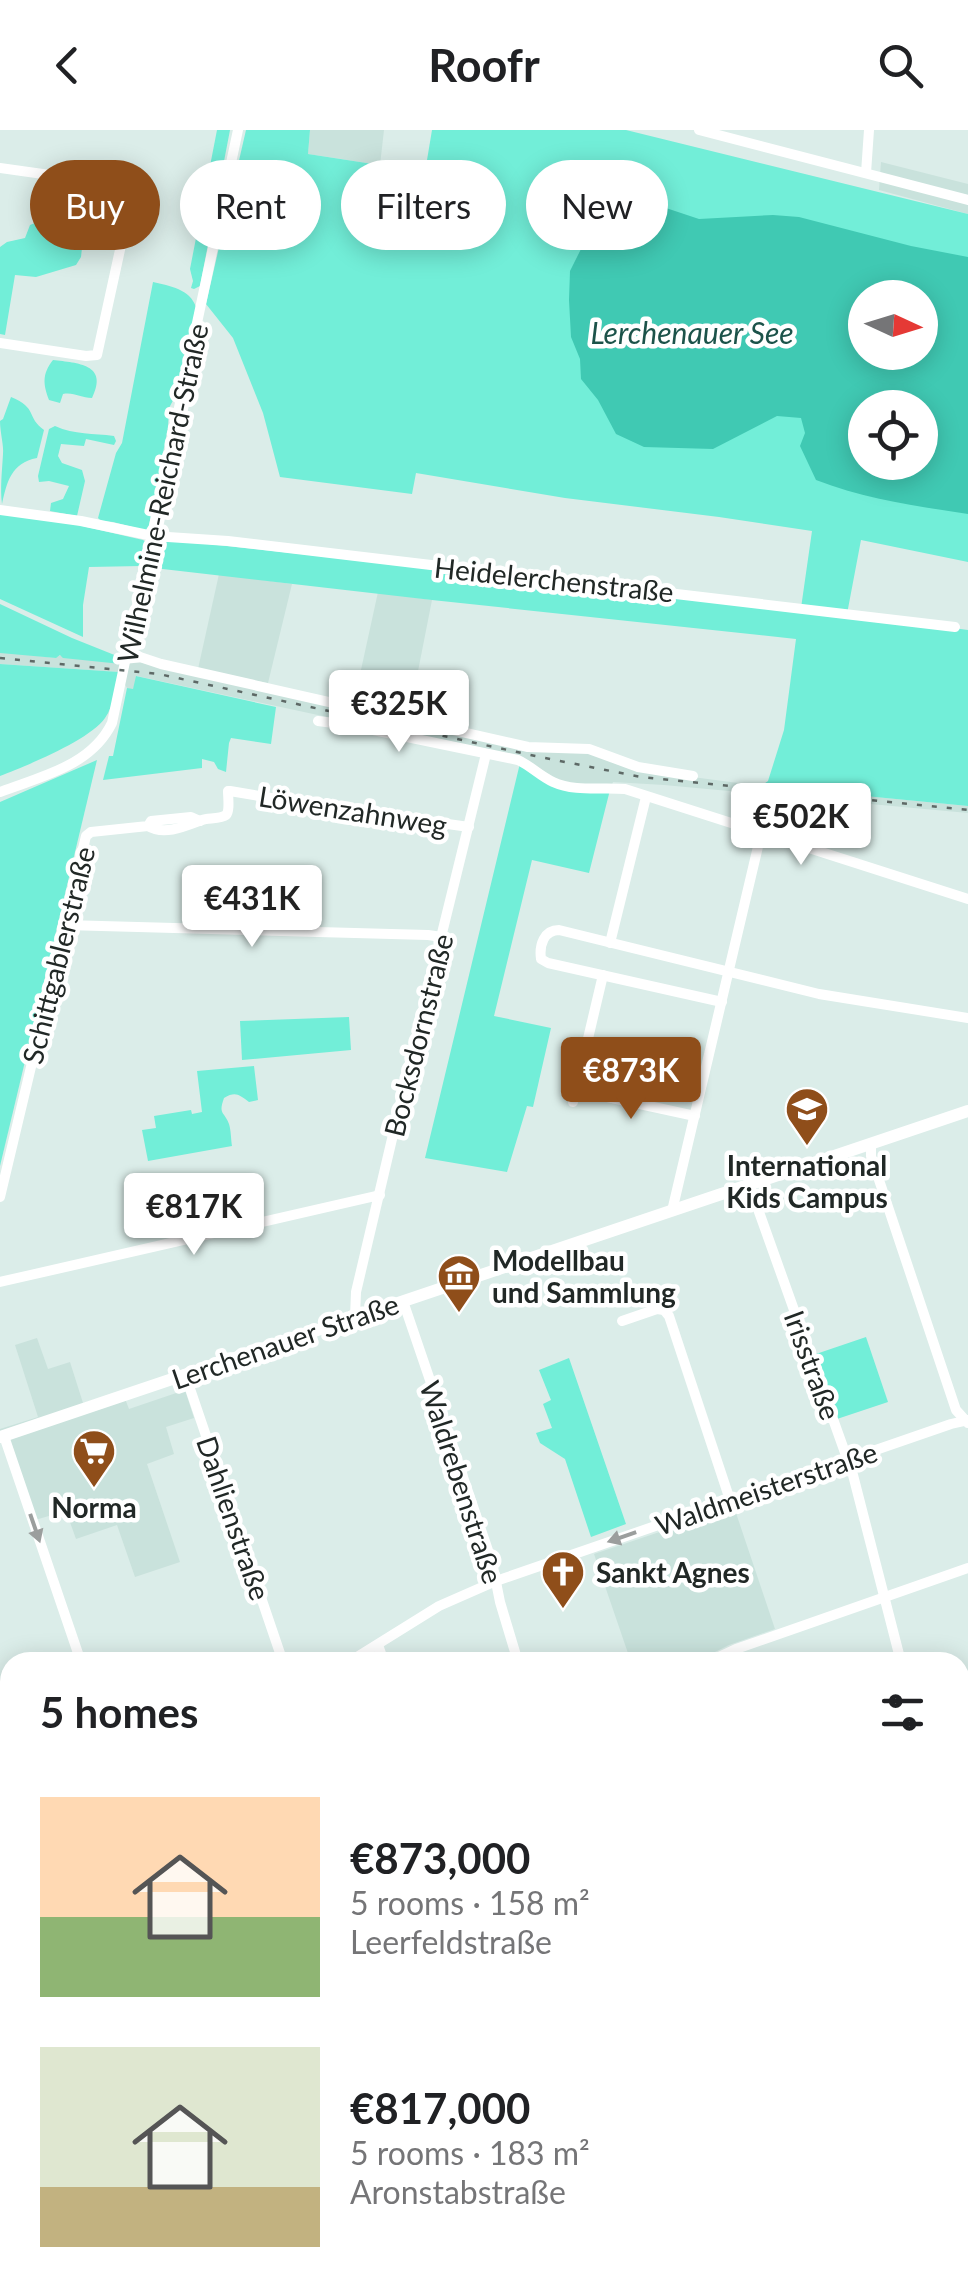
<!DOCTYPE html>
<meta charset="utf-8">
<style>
:root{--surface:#fff;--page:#f6f6f6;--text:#202124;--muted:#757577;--accent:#8f4e1a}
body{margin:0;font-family:Lato,sans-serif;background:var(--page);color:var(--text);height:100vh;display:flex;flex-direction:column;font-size:38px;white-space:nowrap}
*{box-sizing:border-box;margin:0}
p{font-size:32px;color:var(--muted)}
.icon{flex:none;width:55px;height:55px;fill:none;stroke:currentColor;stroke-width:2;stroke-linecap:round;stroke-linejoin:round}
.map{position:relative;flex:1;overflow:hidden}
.panel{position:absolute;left:0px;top:1522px;width:970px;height:642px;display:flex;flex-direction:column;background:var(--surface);border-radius:30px 30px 0 0;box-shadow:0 5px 25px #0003}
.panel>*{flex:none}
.guide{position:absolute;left:30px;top:30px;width:910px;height:90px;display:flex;gap:20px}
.needle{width:65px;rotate:94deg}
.buttons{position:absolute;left:848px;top:150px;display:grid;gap:20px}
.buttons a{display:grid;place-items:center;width:90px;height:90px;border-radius:50%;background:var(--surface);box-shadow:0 5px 25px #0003;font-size:50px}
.price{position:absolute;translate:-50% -85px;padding:0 22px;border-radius:10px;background:#fff;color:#222;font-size:32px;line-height:65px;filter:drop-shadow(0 2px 5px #0008)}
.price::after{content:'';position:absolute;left:50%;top:60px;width:30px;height:22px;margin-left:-15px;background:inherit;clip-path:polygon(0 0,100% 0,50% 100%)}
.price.selected{background:var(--accent);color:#fff}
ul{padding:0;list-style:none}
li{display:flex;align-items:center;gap:30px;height:250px;padding:0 40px}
li span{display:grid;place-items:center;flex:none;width:280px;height:200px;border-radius:0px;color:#555}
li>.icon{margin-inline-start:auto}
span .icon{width:120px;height:120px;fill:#fffc;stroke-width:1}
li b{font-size:42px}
h2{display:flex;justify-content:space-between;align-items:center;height:120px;padding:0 40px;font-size:42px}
.chip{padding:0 35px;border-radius:45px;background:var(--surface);box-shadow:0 5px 25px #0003;font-size:35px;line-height:90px}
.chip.selected{background:var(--accent);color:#fff}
header{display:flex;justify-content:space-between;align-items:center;height:130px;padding:0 40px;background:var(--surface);font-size:45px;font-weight:700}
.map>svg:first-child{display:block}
</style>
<header><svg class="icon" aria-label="back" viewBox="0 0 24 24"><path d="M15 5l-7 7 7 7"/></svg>Roofr<svg class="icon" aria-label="search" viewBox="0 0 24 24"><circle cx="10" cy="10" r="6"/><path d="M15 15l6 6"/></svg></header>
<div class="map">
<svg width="968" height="2164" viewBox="0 0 968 2164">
<rect width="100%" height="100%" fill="#dbede9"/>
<!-- built -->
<g fill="#c9e2dc">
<polygon points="310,0 384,0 380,35 308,24"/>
<polygon points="881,32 968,54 968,84 879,60"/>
<polygon points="219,444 292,454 268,553 198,539"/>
<polygon points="378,462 432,470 408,592 526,619 589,621 639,640 761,656 968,676 968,683 664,655 613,652 610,660 575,660 531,633 406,604 137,546 133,560 127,558 118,542 0,534 0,523 5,522 55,528 61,525 121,534 122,528 352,581"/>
<polygon points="37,1208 48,1239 70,1232 83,1273 122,1261 129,1279 185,1260 194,1288 166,1297 174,1324 147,1334 180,1432 135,1447 117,1395 76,1409 66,1381 35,1390 0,1307 0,1299 38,1287 15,1215"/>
<polygon points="734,1377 775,1499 729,1515 695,1532 631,1532 594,1424"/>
<polygon points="0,1828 10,1839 10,2155 200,2155 205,2164 0,2164"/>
</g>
<!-- green -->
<g fill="#72eed8" fill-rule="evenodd">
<polygon points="217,0 230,0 200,156 194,159 191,158 193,151 190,139"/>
<path d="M246,0H310L308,24L425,42L432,0H626L968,84V432L861,410L847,484L968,500V676L761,656L768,651L784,600L796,509L432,470L154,438C156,424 157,416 171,410L801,478L812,401L719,387L565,368L416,343L412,364L280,347L263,283L233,208L206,174ZM865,168H920V222H865ZM865,278H920V332H865Z"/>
<polygon points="63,76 64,85 84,100 81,127 76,135 36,147 15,145 5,205 0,204 0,117 7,112 25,108 30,95 44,89 54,77"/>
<path d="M153,152C170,156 190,159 196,177L178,261L169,278L168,297L148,401L113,392L101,391L98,388L116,323L122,313Z"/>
<path d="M53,230C78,233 109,234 92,268C81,268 74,262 63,264L60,273L49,270C43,254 42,244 53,230Z"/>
<path d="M11,267C38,278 26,287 44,300L37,328C11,333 7,352 2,374C0,358 2,342 3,324C4,316 0,302 0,291L3,289Z"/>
<path d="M55,296C75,305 93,303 114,306L116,311L114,315L86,309L84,316L61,314L58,326L62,333L82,340L85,351L77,386L50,381L51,373L63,369L69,356L49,351L39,352L38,346L49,299Z"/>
<polygon points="0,384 69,393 143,410 146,412 141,436 89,437 83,475 83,507 0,469"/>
<polygon points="0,474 72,508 122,528 121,534 63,528 60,525 56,528 0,523"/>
<path d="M0,534L119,542C116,558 114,575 105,588C90,610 26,636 0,646Z"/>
<polygon points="136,546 276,577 271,614 231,608 229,613 226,642 218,639 214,632 202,629 202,638 103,650 109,626 113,626 127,558 133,559"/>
<polygon points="521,629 554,652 610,660 589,743 532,730 494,886 551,898 533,977 527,976 507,1042 425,1028"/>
<polygon points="97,630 0,1036 0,672"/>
<polygon points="349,887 351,920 242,930 240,891"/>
<path d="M254,936L258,970L249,972C239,965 236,961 224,968C218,985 224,981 229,994C231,1000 231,1010 232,1016L148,1031L142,1000L156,998L154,986L191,980L192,984L202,982L197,941Z"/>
<polygon points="866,1207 888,1272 837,1289 816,1224"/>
<polygon points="569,1228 626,1394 591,1407 565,1329 540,1313 536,1303 552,1298 543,1274 551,1270 539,1240"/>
<polygon points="10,1747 10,1839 0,1828 0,1750"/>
<polygon points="968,1888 968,2164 205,2164 200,2155 960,2155 960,1889"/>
</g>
<!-- water -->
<path fill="#40c9b3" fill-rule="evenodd" d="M654,74L699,89L773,85L799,87L911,116L968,127V384C916,376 865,369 816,350L800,316L805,303L801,288L777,286L713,319L644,317L616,304L598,270L581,249L580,229L571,207L569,170L570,141L581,119L605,85L629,75ZM865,168H920V222H865ZM865,278H920V332H865Z"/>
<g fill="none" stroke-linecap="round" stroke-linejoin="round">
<!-- minor -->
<g stroke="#fff" stroke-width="10">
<polyline points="699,0 968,70"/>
<polyline points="0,38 135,57"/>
<polyline points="866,43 869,0"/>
<polyline points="0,213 86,226 97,225 132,65 135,57 138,57 139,53"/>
<polyline points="0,380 81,391 153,406 228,411 955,497"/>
<polyline points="128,523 161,534 528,617 589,619 638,637 693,646"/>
<path d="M318,591L349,595L518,630C531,636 540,646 553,652C575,662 601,657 625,659L968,769"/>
<path d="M0,662C42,646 91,636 112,593L238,0"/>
<path d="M148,696C164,706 186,696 202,690C208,688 221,689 226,685C230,681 228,667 228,661H230L306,674L469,697"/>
<polyline points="65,795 428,805 442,807"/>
<polyline points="610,813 646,667"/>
<path d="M722,872L548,833L541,829C539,815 544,800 559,800L819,864L968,888"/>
<polyline points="575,960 695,986"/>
<polyline points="573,972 603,845"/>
<polyline points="871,1014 871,1026 956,1280 968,1293"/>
<polyline points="749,1054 853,1345 901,1532"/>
<polyline points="0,1067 86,706 91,702 148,696 151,691 191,687 200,691"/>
<polyline points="672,1081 761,704"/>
<polyline points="0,1152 380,1065"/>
<polyline points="403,1171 492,1432 500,1472 518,1532"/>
<polyline points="355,1187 356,1162 404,958 486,624"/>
<polyline points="622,1191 657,1179 664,1180 669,1186 730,1370"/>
<polyline points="185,1244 283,1532"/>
<polyline points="4,1306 81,1532"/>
<polyline points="378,1515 384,1532"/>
<polyline points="349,1532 439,1476 496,1451 951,1294 968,1290"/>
<polyline points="708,1532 736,1519 968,1438"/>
<polyline points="960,1616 968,1614"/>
<polyline points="0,1684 10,1681"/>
<polyline points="960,1792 968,1834"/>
<polyline points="0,1836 10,1846"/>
<polyline points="960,1885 968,1884"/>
<polyline points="137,2155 146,2164"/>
</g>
<!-- major -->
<polyline stroke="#fff" stroke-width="12" points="0,1307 968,981"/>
<!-- rail -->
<polyline stroke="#5e6966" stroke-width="2.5" stroke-dasharray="5 10" stroke-linecap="butt" points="0,528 159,544 540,627 641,647 968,680"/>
</g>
<!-- one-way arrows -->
<defs><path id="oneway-solid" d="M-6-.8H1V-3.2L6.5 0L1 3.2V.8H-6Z" transform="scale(2.5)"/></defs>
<g fill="#9b9e9d">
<use href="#oneway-solid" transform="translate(35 1398) rotate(71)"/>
<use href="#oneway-solid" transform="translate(622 1407) rotate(161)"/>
</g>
<!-- icons -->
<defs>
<g id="school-pin" transform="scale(2.25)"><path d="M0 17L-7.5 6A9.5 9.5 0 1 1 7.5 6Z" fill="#8f4e1a" stroke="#fff"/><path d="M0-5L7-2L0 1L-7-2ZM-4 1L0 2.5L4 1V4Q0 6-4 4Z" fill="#fff"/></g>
<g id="museum-pin" transform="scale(2.25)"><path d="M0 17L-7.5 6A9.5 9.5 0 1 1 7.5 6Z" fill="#8f4e1a" stroke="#fff"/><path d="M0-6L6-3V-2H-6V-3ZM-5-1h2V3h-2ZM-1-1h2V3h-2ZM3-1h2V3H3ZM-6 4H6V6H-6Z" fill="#fff"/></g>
<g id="supermarket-pin" transform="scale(2.25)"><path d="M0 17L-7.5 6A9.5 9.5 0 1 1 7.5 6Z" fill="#8f4e1a" stroke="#fff"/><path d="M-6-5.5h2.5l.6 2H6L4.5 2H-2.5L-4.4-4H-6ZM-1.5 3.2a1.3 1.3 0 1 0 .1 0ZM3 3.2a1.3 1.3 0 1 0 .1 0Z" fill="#fff"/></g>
<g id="church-pin" transform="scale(2.25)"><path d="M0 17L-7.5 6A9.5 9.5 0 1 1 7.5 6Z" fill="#8f4e1a" stroke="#fff"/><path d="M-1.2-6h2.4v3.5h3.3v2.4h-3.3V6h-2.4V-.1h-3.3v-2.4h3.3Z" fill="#fff"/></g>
</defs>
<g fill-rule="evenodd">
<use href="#school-pin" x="807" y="979"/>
<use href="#museum-pin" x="459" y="1146"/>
<use href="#supermarket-pin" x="94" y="1321"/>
<use href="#church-pin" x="563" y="1442"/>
</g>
<g text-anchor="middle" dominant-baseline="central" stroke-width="9" stroke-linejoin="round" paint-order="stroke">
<!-- street labels -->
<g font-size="28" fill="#212826" stroke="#fff">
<text transform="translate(162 363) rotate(-78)">Wilhelmine-Reichard-Straße</text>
<text transform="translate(554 449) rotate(6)">Heidelerchenstraße</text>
<text transform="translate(353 680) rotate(9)">Löwenzahnweg</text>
<text transform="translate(58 825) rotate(-76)">Schittgablerstraße</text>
<text transform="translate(418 905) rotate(-76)">Bocksdornstraße</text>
<text transform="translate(285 1211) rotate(-19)">Lerchenauer Straße</text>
<text transform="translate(813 1235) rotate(70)">Irisstraße</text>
<text transform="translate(462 1352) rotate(72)">Waldrebenstraße</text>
<text transform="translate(766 1358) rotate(-19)">Waldmeisterstraße</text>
<text transform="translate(234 1388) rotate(71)">Dahlienstraße</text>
</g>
<!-- poi labels -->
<g font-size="28" font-weight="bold" fill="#212826" stroke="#fff">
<text x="807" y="1035">International<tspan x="807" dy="32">Kids Campus</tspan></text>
<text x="492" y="1130" text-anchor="start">Modellbau<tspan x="492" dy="32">und Sammlung</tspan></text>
<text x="94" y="1377">Norma</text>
<text x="596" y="1442" text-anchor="start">Sankt Agnes</text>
</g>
<!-- water labels -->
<g font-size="30" font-style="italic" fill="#1c534a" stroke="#fff">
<text x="692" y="202">Lerchenauer See</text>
</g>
</g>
</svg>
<div class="buttons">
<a><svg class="needle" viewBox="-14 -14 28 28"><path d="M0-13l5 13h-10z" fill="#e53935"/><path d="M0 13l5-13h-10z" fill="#757577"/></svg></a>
<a><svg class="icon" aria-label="locate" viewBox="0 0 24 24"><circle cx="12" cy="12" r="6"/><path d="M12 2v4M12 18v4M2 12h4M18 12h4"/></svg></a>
</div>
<b class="price" style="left:399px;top:625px">€325K</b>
<b class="price" style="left:801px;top:738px">€502K</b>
<b class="price" style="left:252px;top:820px">€431K</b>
<b class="price selected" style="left:631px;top:992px">€873K</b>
<b class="price" style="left:194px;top:1128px">€817K</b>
<div class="guide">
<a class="chip selected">Buy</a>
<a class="chip">Rent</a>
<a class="chip">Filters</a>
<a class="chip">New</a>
</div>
<section class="panel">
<h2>5 homes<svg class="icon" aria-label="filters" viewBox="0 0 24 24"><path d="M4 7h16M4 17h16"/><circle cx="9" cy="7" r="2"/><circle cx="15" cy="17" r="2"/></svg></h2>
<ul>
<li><span style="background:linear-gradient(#ffd9b3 60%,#8fb573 0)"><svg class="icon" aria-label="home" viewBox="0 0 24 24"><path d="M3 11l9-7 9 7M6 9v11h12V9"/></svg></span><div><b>€873,000</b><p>5 rooms · 158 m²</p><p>Leerfeldstraße</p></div></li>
<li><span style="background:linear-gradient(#dfe7d0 70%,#c2b280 0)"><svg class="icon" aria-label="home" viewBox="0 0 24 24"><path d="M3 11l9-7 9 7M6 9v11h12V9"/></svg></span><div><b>€817,000</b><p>5 rooms · 183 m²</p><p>Aronstabstraße</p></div></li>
</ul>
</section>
</div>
